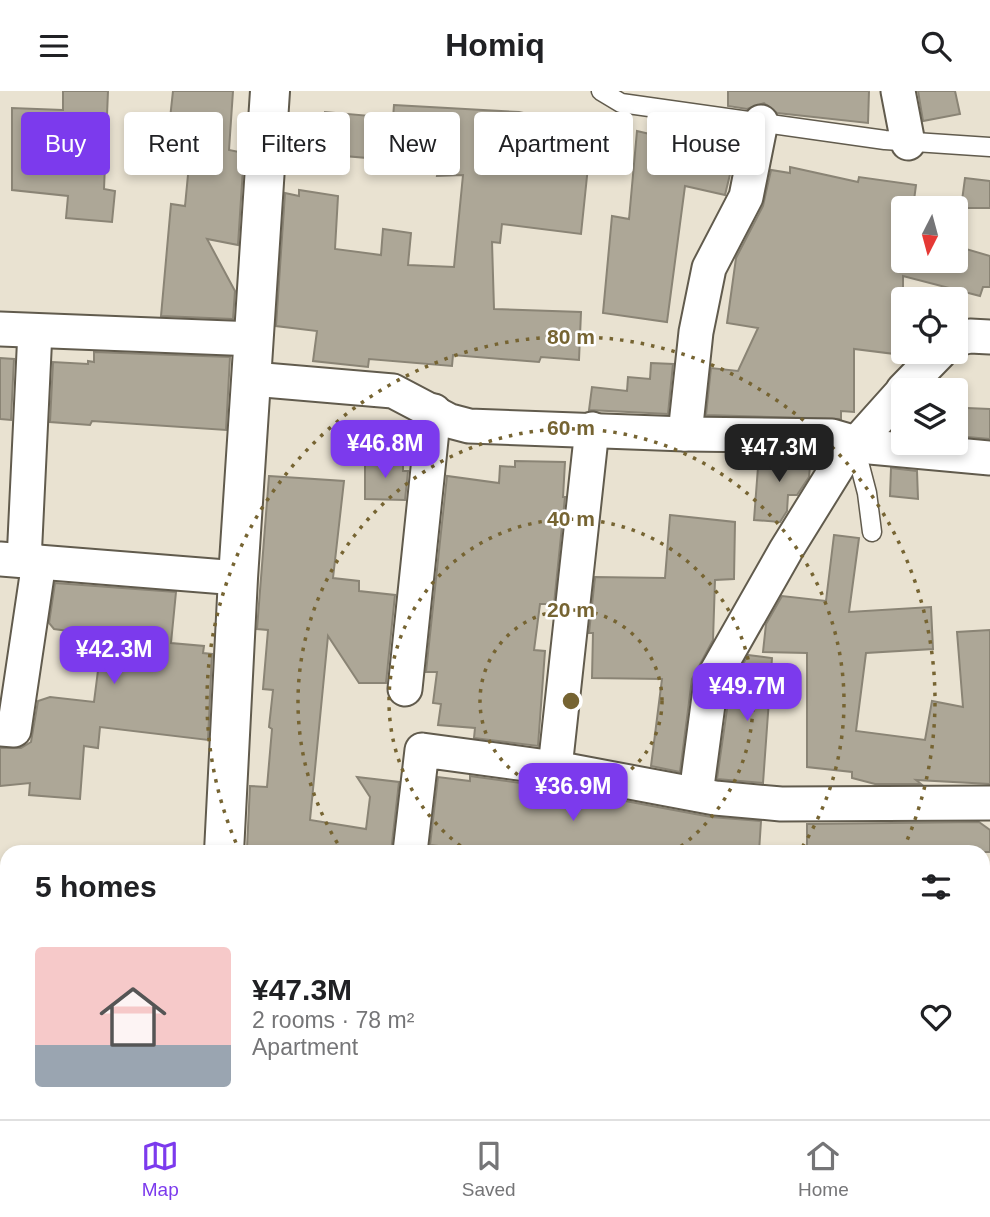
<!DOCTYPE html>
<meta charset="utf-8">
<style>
:root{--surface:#fff;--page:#f6f6f6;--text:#202124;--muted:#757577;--line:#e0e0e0;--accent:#7c3aed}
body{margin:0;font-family:Arial,sans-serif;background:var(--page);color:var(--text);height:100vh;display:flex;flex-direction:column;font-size:26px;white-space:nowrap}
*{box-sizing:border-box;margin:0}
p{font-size:23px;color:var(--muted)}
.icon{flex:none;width:38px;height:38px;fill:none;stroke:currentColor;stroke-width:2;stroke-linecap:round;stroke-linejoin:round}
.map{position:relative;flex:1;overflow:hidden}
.side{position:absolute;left:0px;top:754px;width:990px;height:275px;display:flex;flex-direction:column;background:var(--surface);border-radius:21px 21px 0 0;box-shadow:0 4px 10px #0003}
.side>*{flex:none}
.banner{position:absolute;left:21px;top:21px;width:948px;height:63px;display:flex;gap:14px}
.needle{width:46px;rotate:186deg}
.buttons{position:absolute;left:891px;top:105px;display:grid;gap:14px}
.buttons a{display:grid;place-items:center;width:77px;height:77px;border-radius:7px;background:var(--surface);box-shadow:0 4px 10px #0003;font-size:35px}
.price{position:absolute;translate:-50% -60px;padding:0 16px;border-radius:14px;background:var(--accent);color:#fff;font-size:23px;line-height:46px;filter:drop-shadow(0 2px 4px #0008)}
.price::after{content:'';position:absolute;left:50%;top:42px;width:21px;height:16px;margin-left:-10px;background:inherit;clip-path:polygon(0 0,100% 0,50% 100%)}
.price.selected{background:#222;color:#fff}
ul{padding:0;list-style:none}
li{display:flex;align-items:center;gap:21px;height:175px;padding:0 35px}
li+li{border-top:2px solid var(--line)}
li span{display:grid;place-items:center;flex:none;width:196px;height:140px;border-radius:7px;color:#555}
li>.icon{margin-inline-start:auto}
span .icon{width:84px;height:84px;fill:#fffc;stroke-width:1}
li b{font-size:30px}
h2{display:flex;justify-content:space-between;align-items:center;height:84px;padding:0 35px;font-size:30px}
.tag{padding:0 24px;border-radius:7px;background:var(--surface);box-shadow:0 4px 10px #0003;font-size:24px;line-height:63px}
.tag.selected{background:var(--accent);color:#fff}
header{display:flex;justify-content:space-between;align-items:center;height:91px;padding:0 35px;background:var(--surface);font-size:32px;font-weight:600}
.tab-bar{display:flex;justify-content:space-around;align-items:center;height:98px;border-top:2px solid var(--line);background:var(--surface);font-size:19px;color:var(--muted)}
.tab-bar a{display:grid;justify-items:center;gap:4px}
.tab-bar .selected{color:var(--accent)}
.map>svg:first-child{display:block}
</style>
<header><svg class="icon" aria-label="menu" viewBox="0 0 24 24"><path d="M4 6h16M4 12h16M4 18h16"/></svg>Homiq<svg class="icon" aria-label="search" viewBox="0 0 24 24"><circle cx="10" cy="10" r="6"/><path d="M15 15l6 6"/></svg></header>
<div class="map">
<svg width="990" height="1028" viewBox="0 0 990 1028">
<rect width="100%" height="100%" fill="#e9e2d1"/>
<!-- building -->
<g fill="#ada797" stroke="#8a8475" stroke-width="2">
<polygon points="63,0 108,0 104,98 115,100 112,131 66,127 68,105 12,99 12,17 63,19"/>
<polygon points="173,0 233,0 229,59 244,62 238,154 207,148 235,200 233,228 161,225 171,113 185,115 192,42 169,37"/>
<polygon points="728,0 869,0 868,32 777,22 764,12 747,18 728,15"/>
<polygon points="918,0 955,0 960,23 923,30"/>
<polygon points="394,14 519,21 592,37 581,143 502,133 500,152 492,151 494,218 581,221 579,269 541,266 539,271 453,264 452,275 369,268 368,276 313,270 317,240 276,235 285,102 299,105 299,99 338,105 335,158 381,164 383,138 411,142 408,174 454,176 463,84 437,85 438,80 401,79 402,70 321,63 325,21 393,27"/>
<polygon points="637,40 718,59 720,69 733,71 725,104 685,95 667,231 603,222 612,125 629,128"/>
<polygon points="790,76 858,91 859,86 916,94 913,117 903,117 903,170 956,170 956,155 990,165 990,196 983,196 980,205 903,185 903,264 854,258 854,321 841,320 841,328 706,324 711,277 738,280 758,237 727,232 736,167 763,115 771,79 790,82"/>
<polygon points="965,87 990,90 990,117 961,117"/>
<polygon points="94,261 230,266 226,339 92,330 90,334 50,331 53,271 88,273 88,270 94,271"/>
<polygon points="0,267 14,268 11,329 0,328"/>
<polygon points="651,272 673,273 668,323 589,319 592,296 627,300 628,286 650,288"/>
<polygon points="967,317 990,318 990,348 956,345 956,319 966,320"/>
<polygon points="759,363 811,364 809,386 797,404 788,404 787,420 780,431 754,429"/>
<polygon points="365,368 403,369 403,380 408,380 405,409 365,408"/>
<polygon points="515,370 565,371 563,406 565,406 554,513 540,513 534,559 545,560 538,655 474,647 475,637 438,634 441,613 433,612 437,581 426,581 447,385 499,392 500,375 515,376"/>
<polygon points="891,377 917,380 918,408 890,405"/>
<polygon points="269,385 344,390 333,487 359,490 359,500 395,504 386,592 359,592 328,545 310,729 366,738 370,706 357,686 399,691 391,761 283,761 247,757 250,695 267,696 272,638 269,636 273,599 263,598 268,539 257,538"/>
<polygon points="670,424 735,431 734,488 715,489 713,549 692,588 680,681 651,675 662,588 592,587 593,542 589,542 595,486 665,487"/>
<polygon points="834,444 859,447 849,521 931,516 933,558 866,562 856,640 925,649 932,610 963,616 957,541 990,539 990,693 916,689 921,693 875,693 852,687 852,681 807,676 807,562 763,561 766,533 782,505 826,510"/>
<polygon points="55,492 176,501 171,552 204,555 203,562 212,563 208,649 100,636 98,657 84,655 80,708 29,704 30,692 0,695 0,657 21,657 31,651 38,610 50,606 94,611 100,564 96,564 98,544 54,538 49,532"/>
<polygon points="748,564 772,567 763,692 717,688 730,597"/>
<polygon points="470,685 543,695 542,709 603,714 604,706 711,726 761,730 759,761 490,761 430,754 438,686 470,690"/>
<polygon points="979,731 990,739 990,761 807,761 807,733"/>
</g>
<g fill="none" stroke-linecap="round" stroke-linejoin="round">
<!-- service casing -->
<g stroke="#615b4d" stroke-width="21">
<g id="service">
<polyline points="601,0 621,12 885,49 990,56"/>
<polyline points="854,352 867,402 872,441"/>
</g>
</g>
<!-- minor casing -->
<g stroke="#615b4d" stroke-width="37">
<g id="minor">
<polyline points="898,0 908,52"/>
<polyline points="0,238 255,248"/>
<polyline points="956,248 970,245 990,246"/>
<polyline points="252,288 393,300 450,330 469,335 685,343 832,345 870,356 990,367"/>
<polyline points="903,299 940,261"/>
<polyline points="685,343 696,241 709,177 746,106 761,31"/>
<polyline points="0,468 238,487"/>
<polyline points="24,470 35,240"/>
<polyline points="405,598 434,320"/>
<polyline points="0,638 14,639 39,471"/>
<polyline points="555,677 592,338"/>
<polyline points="696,703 711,591 786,459 843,367 903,300"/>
<polyline points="410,761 422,659 555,677 715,707 781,713 990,712"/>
<polyline points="0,880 7,880"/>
<polyline points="0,1020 7,1020"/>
<polyline points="65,1022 203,1025"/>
<polyline points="604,1022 647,1028"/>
<polyline points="32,1028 32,1022"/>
<polyline points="709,1028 710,1022"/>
</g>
</g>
<!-- tertiary casing -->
<g stroke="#615b4d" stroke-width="42">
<g id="tertiary">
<polyline points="224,761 238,487 270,0"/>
<polyline points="984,889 990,890"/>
<polyline points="203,1028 203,1022"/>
</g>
</g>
<!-- service -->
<use href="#service" stroke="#fff" stroke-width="18"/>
<!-- minor -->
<use href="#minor" stroke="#fff" stroke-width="33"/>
<!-- tertiary -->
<use href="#tertiary" stroke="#fff" stroke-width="38"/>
</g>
<!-- distance rings -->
<g fill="none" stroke="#766432" stroke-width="3.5" stroke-dasharray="3.5 7">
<circle cx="571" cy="610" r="91"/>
<path d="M469 761A182 182 0 1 1 673 761"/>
<path d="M343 761A273 273 0 1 1 799 761"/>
<path d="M240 761A364 364 0 1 1 902 761"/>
</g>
<circle cx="571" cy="610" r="10" fill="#766432" stroke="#fff" stroke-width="3.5"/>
<g font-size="21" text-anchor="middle" font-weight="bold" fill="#766432" stroke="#fff" stroke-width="5" stroke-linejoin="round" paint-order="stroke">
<text x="571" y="253">80 m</text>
<text x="571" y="344">60 m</text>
<text x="571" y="435">40 m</text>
<text x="571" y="526">20 m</text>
</g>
</svg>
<div class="buttons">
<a><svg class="needle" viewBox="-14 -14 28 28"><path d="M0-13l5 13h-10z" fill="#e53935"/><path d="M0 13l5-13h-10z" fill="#757577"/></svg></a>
<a><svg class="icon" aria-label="locate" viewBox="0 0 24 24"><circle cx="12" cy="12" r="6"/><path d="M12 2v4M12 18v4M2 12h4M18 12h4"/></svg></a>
<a><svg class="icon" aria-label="layers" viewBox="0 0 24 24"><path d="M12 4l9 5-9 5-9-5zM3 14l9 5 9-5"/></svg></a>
</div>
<b class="price" style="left:385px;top:389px">¥46.8M</b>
<b class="price selected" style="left:779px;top:393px">¥47.3M</b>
<b class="price" style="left:114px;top:595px">¥42.3M</b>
<b class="price" style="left:747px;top:632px">¥49.7M</b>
<b class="price" style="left:573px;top:732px">¥36.9M</b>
<div class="banner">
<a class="tag selected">Buy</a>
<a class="tag">Rent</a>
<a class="tag">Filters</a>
<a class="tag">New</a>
<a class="tag">Apartment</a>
<a class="tag">House</a>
</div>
<section class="side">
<h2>5 homes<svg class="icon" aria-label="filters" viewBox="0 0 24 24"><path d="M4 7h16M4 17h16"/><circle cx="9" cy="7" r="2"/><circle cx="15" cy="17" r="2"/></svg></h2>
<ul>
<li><span style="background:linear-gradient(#f6c9c9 70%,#9aa5b1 0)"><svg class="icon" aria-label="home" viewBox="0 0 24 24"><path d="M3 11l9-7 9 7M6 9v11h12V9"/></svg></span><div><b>¥47.3M</b><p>2 rooms · 78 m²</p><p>Apartment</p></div><svg class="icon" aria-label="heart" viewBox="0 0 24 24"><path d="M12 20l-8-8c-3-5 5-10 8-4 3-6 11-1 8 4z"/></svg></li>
</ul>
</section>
</div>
<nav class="tab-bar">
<a class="selected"><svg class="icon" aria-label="map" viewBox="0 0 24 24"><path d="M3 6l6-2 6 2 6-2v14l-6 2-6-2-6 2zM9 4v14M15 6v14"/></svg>Map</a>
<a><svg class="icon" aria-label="saved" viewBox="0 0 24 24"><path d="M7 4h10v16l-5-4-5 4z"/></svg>Saved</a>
<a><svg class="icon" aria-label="home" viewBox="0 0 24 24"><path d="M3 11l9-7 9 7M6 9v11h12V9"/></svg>Home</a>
</nav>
